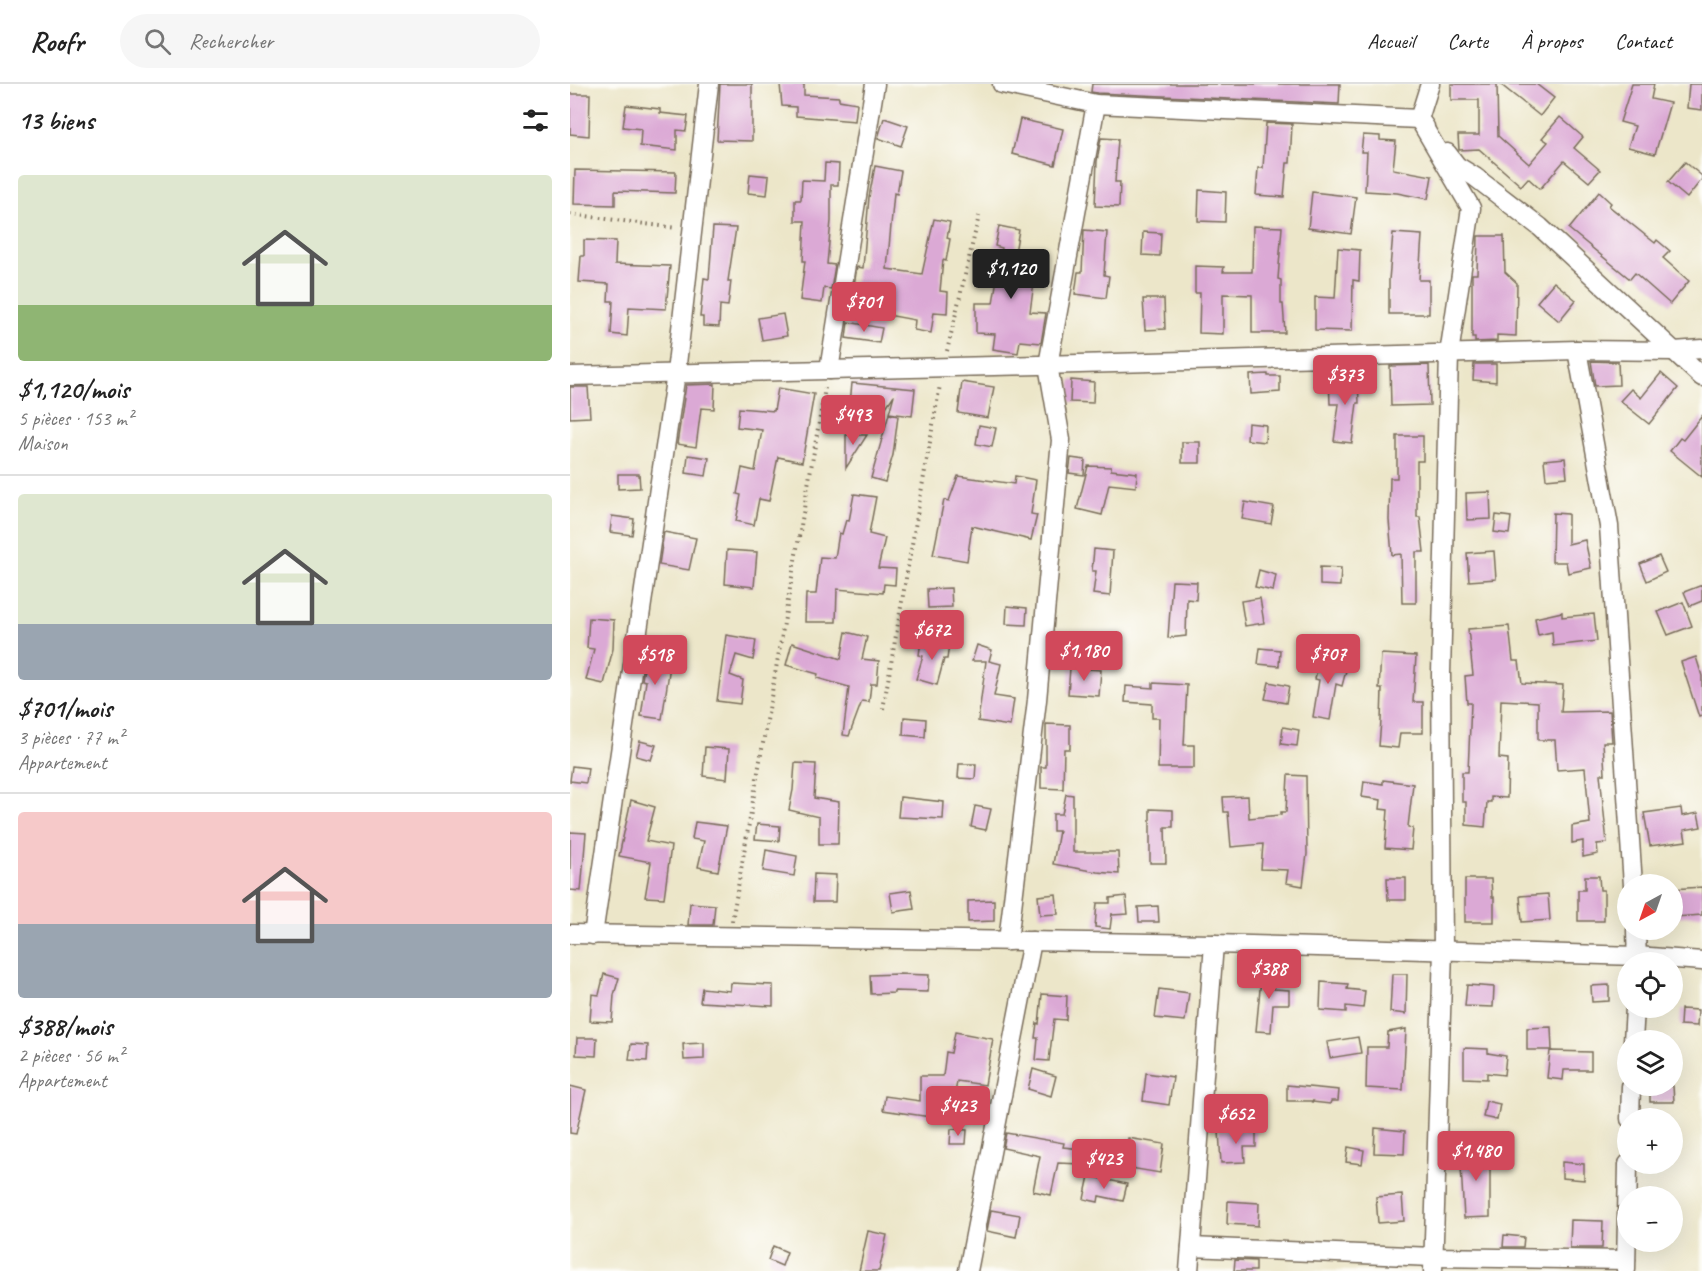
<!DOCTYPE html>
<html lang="fr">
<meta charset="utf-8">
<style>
:root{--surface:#fff;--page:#f6f6f6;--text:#222;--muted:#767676;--line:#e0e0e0;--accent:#d1495b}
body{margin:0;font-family:Caveat,sans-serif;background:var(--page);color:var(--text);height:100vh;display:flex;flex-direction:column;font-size:22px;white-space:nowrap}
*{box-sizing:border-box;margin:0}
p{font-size:20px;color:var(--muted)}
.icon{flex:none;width:33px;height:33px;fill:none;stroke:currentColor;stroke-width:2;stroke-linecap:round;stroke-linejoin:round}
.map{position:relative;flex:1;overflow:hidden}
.side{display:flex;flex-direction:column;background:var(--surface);width:570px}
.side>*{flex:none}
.needle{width:39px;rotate:220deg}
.controls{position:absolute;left:1047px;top:790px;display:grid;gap:12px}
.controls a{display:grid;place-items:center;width:66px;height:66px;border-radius:50%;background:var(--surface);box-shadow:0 6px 24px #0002;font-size:30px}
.price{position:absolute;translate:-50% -51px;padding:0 14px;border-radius:6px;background:var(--accent);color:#fff;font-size:20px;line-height:39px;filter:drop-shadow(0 2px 3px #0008)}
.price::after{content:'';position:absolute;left:50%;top:36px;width:18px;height:14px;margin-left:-9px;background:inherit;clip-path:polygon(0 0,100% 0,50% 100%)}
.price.on{background:#222;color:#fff}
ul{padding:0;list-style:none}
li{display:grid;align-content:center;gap:12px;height:318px;padding:0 18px}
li+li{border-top:2px solid var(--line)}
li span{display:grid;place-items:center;height:186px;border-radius:6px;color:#555}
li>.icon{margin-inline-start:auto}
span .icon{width:108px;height:108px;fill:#fffc;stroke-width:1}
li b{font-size:26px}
h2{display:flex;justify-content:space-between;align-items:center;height:72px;padding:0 18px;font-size:26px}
header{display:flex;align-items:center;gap:36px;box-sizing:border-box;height:84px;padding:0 30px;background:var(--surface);border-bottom:2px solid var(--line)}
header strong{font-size:28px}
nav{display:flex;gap:33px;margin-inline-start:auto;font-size:21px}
.search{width:420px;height:54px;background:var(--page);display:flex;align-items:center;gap:15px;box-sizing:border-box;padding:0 21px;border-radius:33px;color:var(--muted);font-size:22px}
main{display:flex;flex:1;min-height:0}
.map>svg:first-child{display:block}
</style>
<header>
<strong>Roofr</strong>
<div class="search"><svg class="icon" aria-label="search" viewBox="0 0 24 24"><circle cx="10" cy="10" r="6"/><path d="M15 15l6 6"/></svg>Rechercher</div>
<nav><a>Accueil</a><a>Carte</a><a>À propos</a><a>Contact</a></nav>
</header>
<main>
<section class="side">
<h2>13 biens<svg class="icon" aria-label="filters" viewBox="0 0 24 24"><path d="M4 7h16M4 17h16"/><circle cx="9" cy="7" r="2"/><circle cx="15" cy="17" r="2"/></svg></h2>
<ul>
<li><span style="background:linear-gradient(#dfe7d0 70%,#8fb573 0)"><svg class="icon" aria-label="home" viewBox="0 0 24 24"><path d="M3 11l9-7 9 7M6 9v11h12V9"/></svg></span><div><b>$1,120/mois</b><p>5 pièces · 153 m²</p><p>Maison</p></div></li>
<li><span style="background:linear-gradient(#dfe7d0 70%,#9aa5b1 0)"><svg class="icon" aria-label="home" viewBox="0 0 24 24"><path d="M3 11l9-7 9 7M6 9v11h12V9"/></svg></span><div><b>$701/mois</b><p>3 pièces · 77 m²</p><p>Appartement</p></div></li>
<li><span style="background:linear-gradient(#f6c9c9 60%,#9aa5b1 0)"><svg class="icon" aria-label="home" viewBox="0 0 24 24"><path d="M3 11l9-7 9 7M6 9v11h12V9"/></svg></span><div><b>$388/mois</b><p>2 pièces · 56 m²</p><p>Appartement</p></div></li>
</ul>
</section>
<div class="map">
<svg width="1132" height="1187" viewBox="0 0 1132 1187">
<rect width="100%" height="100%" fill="#fdfcf7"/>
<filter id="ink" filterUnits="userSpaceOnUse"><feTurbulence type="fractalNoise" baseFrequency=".0167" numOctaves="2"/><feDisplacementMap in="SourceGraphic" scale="12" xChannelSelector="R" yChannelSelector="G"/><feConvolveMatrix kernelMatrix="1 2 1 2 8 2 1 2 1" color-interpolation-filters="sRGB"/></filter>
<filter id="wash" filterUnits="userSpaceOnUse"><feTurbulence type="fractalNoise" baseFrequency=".008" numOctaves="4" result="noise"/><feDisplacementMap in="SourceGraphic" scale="24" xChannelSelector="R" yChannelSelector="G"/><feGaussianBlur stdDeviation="1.35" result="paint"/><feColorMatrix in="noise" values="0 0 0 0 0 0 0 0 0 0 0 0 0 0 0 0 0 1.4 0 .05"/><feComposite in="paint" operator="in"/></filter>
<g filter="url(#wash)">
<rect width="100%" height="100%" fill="#ece6c9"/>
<g id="blocks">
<!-- building -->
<g fill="#dba9d5">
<polygon points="150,0 182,0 182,57 147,56"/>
<polygon points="210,0 234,0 234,11 269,13 269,16 287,19 285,37 226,32 226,23 212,22"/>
<polygon points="522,0 770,0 769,20 527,9 521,8"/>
<polygon points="881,0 927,0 928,52 959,80 978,58 972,54 990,33 1013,53 1004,64 1030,86 1019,98 994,77 970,105 958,94 951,102 909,65 889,66 888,51 909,51 909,16 881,16"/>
<polygon points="930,0 966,0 984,14 970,32"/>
<polygon points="1062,0 1084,0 1081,15 1100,19 1085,70 1058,63 1065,42 1050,38"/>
<polygon points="1119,0 1132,0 1132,26 1117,24"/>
<polygon points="0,10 20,10 19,52 0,50"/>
<polygon points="56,21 90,25 90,29 118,32 116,47 107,46 107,66 70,62 71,45 53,43"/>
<polygon points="314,34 338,42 331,62 308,54"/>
<polygon points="450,35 493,45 485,81 442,70"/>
<polygon points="696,39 722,40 720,79 717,79 714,113 686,111 688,84 693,84"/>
<polygon points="793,51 810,52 810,56 826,57 823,85 862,92 858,115 827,109 795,107 797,68 791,68"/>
<polygon points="531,54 548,55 545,98 550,98 549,123 525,122 527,77"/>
<polygon points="1115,78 1132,92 1132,95 1117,114 1098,98"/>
<polygon points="255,79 269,80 268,101 261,101 261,137 257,180 265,181 261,205 254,204 252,219 230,216 235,177 233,177 235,137 225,137 225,116 231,116 232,96 254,97"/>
<polygon points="305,82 331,87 327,110 324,109 317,185 352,190 364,135 380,138 377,154 380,155 376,177 373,176 370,207 378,208 377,229 364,228 361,249 344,246 345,236 312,230 316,212 283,208 287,183 293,184 299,113"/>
<polygon points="5,86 106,88 105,109 45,107 45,121 4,120"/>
<polygon points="180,90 199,92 197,111 178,109"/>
<polygon points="629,106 656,108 655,138 628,137"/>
<polygon points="742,108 786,113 781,150 738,144"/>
<polygon points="1029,108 1041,119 1039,122 1085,159 1087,156 1100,167 1093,174 1119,197 1100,220 1065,189 1060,195 999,145"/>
<polygon points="429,142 449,146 444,174 467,177 460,228 476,229 471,259 450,257 448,269 423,265 425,250 406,249 406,219 423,219 432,164 425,162"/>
<polygon points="683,142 712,143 708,195 711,196 711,220 713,220 715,249 682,249 682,211 653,210 653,250 629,249 630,209 625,209 625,182 654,183 653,188 682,188"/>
<polygon points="143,143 166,144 158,197 161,197 158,222 150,221 149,243 133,242 133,233 130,233 134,194 139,195"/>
<polygon points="514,146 537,148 534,191 539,192 536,214 505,210 508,188 512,188"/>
<polygon points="573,148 591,149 590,172 572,171"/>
<polygon points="823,149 852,151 849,196 859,196 859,230 819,230 819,196"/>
<polygon points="908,152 934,152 935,188 947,199 946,252 927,251 927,257 905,258 905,253 902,253 902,190 907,190"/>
<polygon points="14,156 46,157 45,180 100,182 96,225 59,223 57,252 41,250 43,217 38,217 39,200 9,198 11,172 14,172"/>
<polygon points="768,164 790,166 789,197 783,196 782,247 745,246 745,213 765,214"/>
<polygon points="984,198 1006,216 989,237 967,218"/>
<polygon points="573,215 594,215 595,245 575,246"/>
<polygon points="213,230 217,252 192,256 188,234"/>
<polygon points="278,238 312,244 309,259 276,254"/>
<polygon points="1021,277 1048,278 1049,301 1025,302"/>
<polygon points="904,280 926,280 926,298 903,296"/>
<polygon points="859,281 860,321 821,322 820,282"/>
<polygon points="1091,289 1108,304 1079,340 1050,317 1061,305 1071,314"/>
<polygon points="698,290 698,292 710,292 710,308 681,310 680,291"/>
<polygon points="759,294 788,294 789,319 787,319 782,359 764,357 769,320 760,320"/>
<polygon points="501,296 524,298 523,319 500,318"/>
<polygon points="392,298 424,303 418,334 388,329"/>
<polygon points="282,299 345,305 342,332 319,329 324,311 316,323 280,320"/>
<polygon points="145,300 144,325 131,324 126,363 107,360 116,301"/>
<polygon points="0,303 18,303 20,333 0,334"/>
<polygon points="208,304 244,310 232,378 208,373 199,417 189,415 184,441 166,437 171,411 167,410 172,384 185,387 192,346 167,343 169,324 204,327"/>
<polygon points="319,330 328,332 323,371 315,398 301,394"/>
<polygon points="1132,332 1132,393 1100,367 1110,354 1113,356"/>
<polygon points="678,339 696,341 695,358 677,356"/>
<polygon points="409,341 426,344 422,363 406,360"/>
<polygon points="276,351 297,351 276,384"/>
<polygon points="827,352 853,352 853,377 847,377 847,433 850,433 854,468 846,468 846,519 832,519 831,470 822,471 819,436 820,394 827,394"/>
<rect x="612" y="358" width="18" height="21"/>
<polygon points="118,371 139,374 136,392 116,389"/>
<polygon points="501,374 515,376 514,391 499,389"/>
<polygon points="995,374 997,393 976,395 974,376"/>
<polygon points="518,382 541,383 541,386 567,389 566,403 539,400 532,431 507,425"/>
<polygon points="48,390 69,390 70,404 48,405"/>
<polygon points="388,392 444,400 445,392 466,396 461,430 467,431 461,456 402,442 397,477 363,471 374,416 379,417"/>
<polygon points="920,408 921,435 897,436 896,409"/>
<polygon points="284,410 306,413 299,450 315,454 308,484 326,485 325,501 314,500 313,509 267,505 266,538 235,538 236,510 246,510 250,473 265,474 269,449 272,450 276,436 279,437"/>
<polygon points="675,418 704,423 701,440 672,435"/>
<polygon points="983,429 998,430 998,460 1015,456 1021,484 998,489 996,478 982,478"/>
<polygon points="926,431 941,433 939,450 924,448"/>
<polygon points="42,432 64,435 62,451 40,448"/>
<polygon points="94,448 126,454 119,486 89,481"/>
<polygon points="524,465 543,467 540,512 523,510 526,487 522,487"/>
<polygon points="157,466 187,468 184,503 155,500"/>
<polygon points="924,467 926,495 899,497 897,469"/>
<polygon points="1089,472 1096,488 1077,497 1070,480"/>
<polygon points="750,483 771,484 770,502 750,501"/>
<polygon points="689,486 706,491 703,507 685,503"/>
<polygon points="602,497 627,498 626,516 617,515 616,552 598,554"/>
<polygon points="1132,501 1132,517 1120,522 1114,508"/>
<polygon points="381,504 382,523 358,524 357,505"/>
<polygon points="690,514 694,539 675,542 671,517"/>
<polygon points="1113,518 1122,542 1098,551 1088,528"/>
<polygon points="437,522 457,524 456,541 436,540"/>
<polygon points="992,528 992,533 1024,530 1027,557 983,562 982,548 968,551 965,534"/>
<polygon points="19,534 44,536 43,565 34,600 16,596 24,565 17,564"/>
<polygon points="939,542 943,577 949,577 952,599 993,601 991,628 1040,627 1042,658 1033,658 1035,690 1030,690 1037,759 1027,760 1028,770 1013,773 1013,757 1002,759 1002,742 1020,739 1015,684 987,686 985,656 968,656 968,618 931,616 929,674 938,675 937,714 921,713 921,718 917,718 915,743 896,741 896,718 892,718 892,688 898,688 901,619 897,619 895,592 903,591 898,545"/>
<polygon points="276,548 297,553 292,575 309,577 307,600 301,600 299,618 292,617 279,652 273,651 279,603 247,594 248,590 216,581 222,559 271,575"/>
<polygon points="156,551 186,556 183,576 166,571 160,591 173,596 170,620 147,617"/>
<polygon points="351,557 379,561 377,575 374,575 367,601 346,595 353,572 349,571"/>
<polygon points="407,561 422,566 419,577 431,580 424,612 444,615 440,642 408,637 416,577 402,577"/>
<polygon points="690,564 710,566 709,582 688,580"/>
<polygon points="811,570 846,572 843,618 853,618 853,649 830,649 828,664 809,662 811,637 812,605 809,605"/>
<polygon points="76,572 101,575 92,635 71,632 76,597 72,596"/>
<polygon points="750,572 778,579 772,602 766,600 760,636 743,633 749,596 745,595"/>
<polygon points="1126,573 1132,592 1132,632 1129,633 1111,578"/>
<polygon points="500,584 531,586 529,612 498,610"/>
<polygon points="699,598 719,602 716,619 695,615"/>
<polygon points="583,599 617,601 614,661 624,661 624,684 588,684 589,634 582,634 582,620 555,618 556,602 583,604"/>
<polygon points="334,633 356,635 355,653 333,651"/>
<polygon points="476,640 500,641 500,665 494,665 493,705 471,704 471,683 476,683"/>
<polygon points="713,643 729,646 727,662 711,660"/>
<polygon points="70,657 86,661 81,676 66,672"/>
<polygon points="135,663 159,665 157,695 133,692"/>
<polygon points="225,679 246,680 244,714 269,718 268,760 249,760 249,733 219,726 223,706"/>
<polygon points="389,680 406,680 405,695 388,694"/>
<polygon points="2,682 18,684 16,699 0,697"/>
<polygon points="718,691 736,692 737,770 733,802 716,799 718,786 691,785 693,760 661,763 658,728 654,728 653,713 678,712 679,734 711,731 711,728 716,728"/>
<polygon points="813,696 843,700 838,743 843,744 841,766 815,764 818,726 810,725 811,716 792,713 794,697 813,700"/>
<polygon points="496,710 503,711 503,768 548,768 549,790 527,788 483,780 489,747 483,747 483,730 492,730"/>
<polygon points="330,713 374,718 373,735 328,733"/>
<polygon points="61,716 85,723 76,757 101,762 94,814 75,813 81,778 49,772"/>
<polygon points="405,722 421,725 416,746 401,743"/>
<polygon points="1111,724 1112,732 1128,729 1131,743 1114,746 1116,757 1080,762 1074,729"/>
<polygon points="580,725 603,726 603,743 595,743 596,779 580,779"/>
<polygon points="125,738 157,742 148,787 128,783 134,757 122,755"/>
<polygon points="187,740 210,742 209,757 185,755"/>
<polygon points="0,748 16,749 11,807 0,806"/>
<polygon points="196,766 227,772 224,792 193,787"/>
<polygon points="244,790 266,791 265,818 243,818"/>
<polygon points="1015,792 1029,792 1030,806 1034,806 1034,837 1008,837 1008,806 1015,806"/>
<polygon points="817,794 836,794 836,816 818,816"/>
<polygon points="895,795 921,795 922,813 924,813 924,838 895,838"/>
<polygon points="1132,803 1132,831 1105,833 1102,805"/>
<polygon points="341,806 344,825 323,828 320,809"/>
<polygon points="486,810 488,830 470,831 468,812"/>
<polygon points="978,810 980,836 952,838 950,812"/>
<polygon points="556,812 558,830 542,831 542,829 540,845 525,843 527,819 540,819 540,814"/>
<polygon points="424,816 424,837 398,838 398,817"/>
<polygon points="120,819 145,821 143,841 118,841"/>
<polygon points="588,822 589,838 569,838 568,823"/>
<polygon points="692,884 705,886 704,905 719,906 719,920 703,920 701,948 686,947"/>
<polygon points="34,890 49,894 44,911 42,938 20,937 22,910 29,911"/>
<polygon points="328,890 359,891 358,908 324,907 324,909 301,910 300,891"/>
<polygon points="822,890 837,890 836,930 820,928"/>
<polygon points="751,898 778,900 777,905 795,907 793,924 776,922 776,928 750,926"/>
<polygon points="161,899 203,901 203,922 130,918 132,904 160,907"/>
<polygon points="897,901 924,903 923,923 895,922"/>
<polygon points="1039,901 1039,917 1022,918 1021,902"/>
<polygon points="589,905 619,909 615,937 585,934"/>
<polygon points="472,910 497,912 496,936 484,935 479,977 466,976 468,954 465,954 467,939 469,940"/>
<polygon points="1111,925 1128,926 1127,942 1110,941"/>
<polygon points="981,943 982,966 957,966 957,944"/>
<polygon points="836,945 833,1006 796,1004 797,963 817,963 818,948"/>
<polygon points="385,948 423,955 415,1001 387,997 381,1036 313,1026 315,1012 350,1017 350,992 373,992 376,968 381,969"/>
<polygon points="788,953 791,969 760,974 757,958"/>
<polygon points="7,954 27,954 26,972 6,971"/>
<polygon points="134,959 134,975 114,976 113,960"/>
<polygon points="61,960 78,961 77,977 59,976"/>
<polygon points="894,964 918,965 918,969 936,972 934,991 917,989 917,995 894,994"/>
<polygon points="980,967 1021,968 1021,986 994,986 993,996 977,994"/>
<polygon points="463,985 486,992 481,1012 458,1005"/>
<polygon points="576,989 603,993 599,1021 573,1017"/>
<polygon points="717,1001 769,1006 768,1017 761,1017 760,1020 742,1018 743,1017 717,1017"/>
<polygon points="0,1002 16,1006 6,1050 0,1049"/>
<polygon points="1080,1002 1103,1002 1104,1018 1080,1018"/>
<polygon points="916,1017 930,1020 927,1036 913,1033"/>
<polygon points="805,1044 835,1047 834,1070 804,1069"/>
<polygon points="381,1045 397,1046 396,1060 380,1060"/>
<polygon points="664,1046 686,1047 686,1063 674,1063 675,1078 651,1079 649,1047"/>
<polygon points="436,1049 494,1059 493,1063 512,1065 511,1080 488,1079 481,1111 463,1107 470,1072 433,1064"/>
<polygon points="558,1054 594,1060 590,1089 554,1083"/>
<polygon points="778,1063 794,1066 792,1080 776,1078"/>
<polygon points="890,1065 920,1065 920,1133 894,1134"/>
<polygon points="992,1078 1014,1080 1014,1096 992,1094"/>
<polygon points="519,1092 557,1100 553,1117 529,1112 528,1118 514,1115"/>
<polygon points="832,1111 834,1137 808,1139 806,1113"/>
<polygon points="658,1117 689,1119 688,1142 657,1140"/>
<polygon points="421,1126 450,1131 446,1153 417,1147"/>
<polygon points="1001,1136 1033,1137 1032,1164 1000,1164"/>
<polygon points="298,1147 317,1151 309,1187 289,1187"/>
<polygon points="934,1151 954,1153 953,1163 933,1163"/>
<polygon points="203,1162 217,1168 212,1182 198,1176"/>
<polygon points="665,1176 686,1177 686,1187 664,1187"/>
</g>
</g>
</g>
<g filter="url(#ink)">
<use href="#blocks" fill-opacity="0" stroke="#796c5a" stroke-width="1.5"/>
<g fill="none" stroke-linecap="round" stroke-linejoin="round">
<!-- minor casing -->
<g stroke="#796c5a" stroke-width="21">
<g id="minor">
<polyline points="432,0 526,20 849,35 855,43"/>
<polyline points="860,0 849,35 901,124 879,270 871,590 873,866 863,1187"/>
<polyline points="877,69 887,82 905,93 970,143 1132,293"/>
<polyline points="1007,266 1039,442 1063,801"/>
<polyline points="259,286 305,0"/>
<polyline points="0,292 509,280 1007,266 1104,267 1132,265"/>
<polyline points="1066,846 1067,879"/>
<polyline points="0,850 644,860 1067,872 1132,877"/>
<polyline points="23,851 106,289 139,0"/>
<polyline points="438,857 467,616 491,356 478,281 526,20"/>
<polyline points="1063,957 1065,924"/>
<polyline points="1060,1035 1061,1002"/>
<polyline points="621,1163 863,1173 1056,1176"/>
<polyline points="1056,1186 1058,1080"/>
<polyline points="398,1187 462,857"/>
<polyline points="619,1187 644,860"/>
</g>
</g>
<!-- path -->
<g stroke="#796c5a" stroke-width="4" stroke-dasharray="1.5 4.5" stroke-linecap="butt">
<polyline points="0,130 106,144"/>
<polyline points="377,267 409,132"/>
<polyline points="313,625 370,301"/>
<polyline points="162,837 255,304"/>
</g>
<!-- minor -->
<use href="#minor" stroke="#fff" stroke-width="18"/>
</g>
</g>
</svg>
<div class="controls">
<a><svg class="needle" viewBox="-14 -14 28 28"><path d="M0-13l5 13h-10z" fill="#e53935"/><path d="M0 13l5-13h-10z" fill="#767676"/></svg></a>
<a><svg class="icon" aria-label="locate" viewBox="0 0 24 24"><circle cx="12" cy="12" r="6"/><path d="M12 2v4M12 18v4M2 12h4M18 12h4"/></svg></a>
<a><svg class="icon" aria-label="layers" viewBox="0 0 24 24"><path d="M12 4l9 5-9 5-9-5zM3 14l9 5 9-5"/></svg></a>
<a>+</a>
<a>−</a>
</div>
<b class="price on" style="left:441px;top:216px">$1,120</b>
<b class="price" style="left:294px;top:249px">$701</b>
<b class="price" style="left:775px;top:322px">$373</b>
<b class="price" style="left:283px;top:362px">$493</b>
<b class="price" style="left:362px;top:577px">$672</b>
<b class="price" style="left:514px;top:598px">$1,180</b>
<b class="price" style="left:758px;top:601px">$707</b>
<b class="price" style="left:85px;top:602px">$518</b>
<b class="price" style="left:699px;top:916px">$388</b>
<b class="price" style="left:388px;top:1053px">$423</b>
<b class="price" style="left:666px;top:1061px">$652</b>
<b class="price" style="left:906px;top:1098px">$1,480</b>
<b class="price" style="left:534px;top:1106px">$423</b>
</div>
</main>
